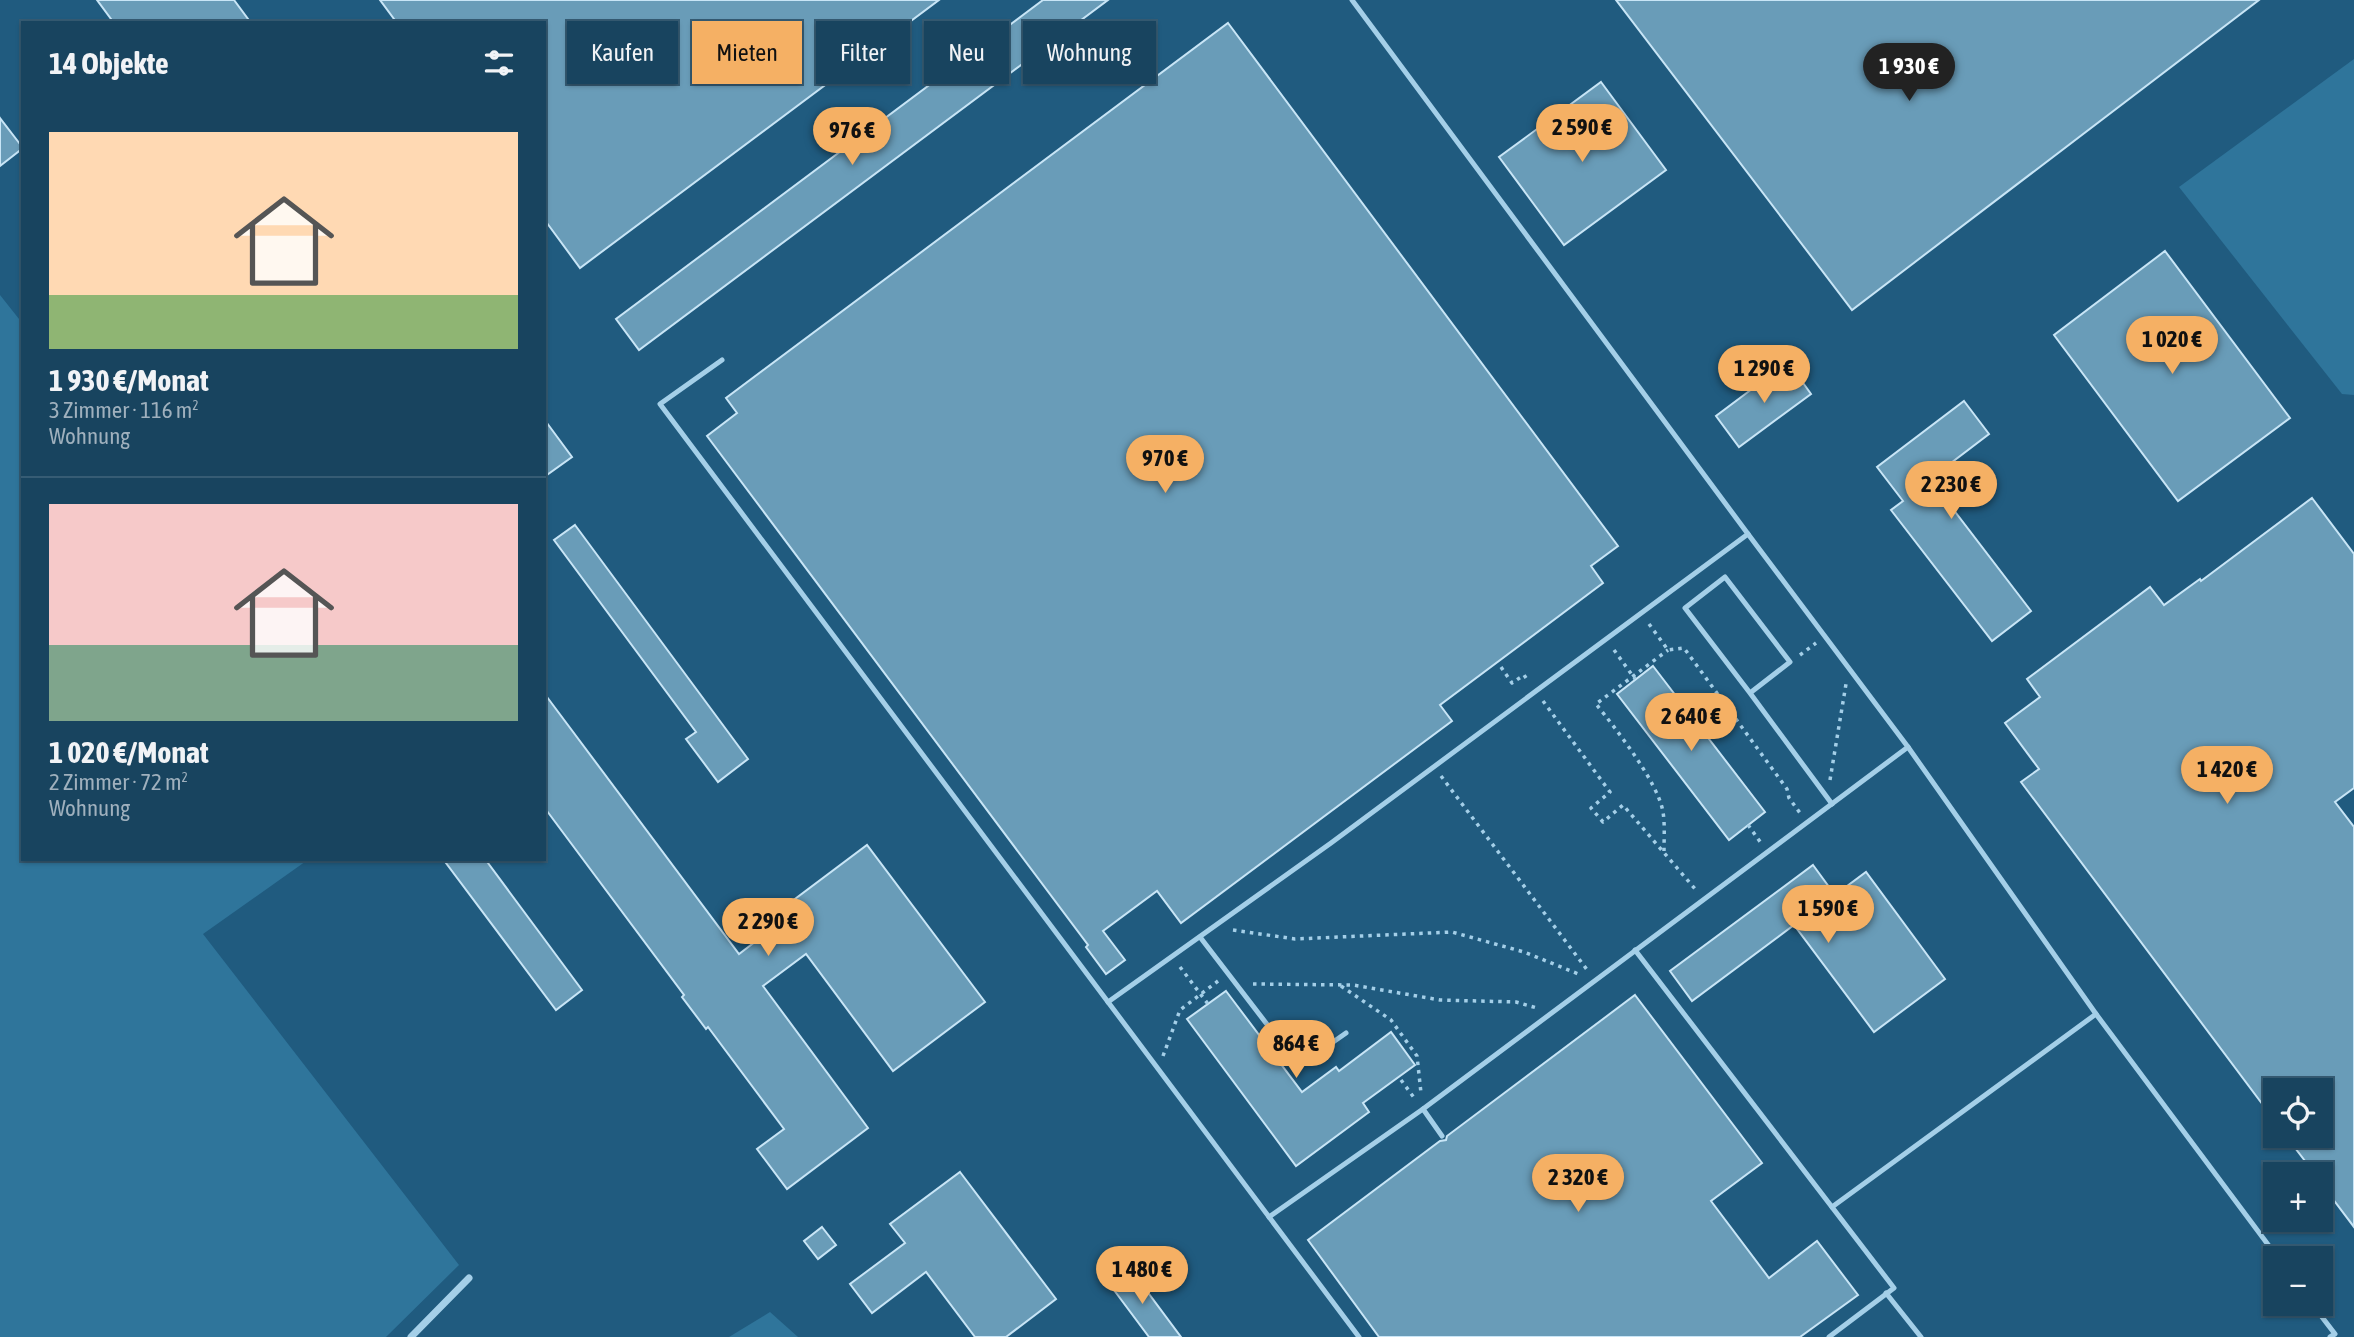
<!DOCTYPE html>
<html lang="de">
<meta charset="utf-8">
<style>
:root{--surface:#18445f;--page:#254e68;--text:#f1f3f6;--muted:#9fb0bd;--line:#365c74;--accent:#f5b064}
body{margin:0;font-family:"Asap Condensed",sans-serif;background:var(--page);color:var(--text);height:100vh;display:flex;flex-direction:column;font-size:26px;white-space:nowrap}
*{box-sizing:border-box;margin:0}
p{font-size:23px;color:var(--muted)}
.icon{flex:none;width:38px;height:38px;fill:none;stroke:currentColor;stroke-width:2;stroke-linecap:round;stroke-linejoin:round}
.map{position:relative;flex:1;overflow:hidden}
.sheet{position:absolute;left:21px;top:21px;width:525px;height:840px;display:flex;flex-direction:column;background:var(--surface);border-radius:0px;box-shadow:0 2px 5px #0004,0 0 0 2px var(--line)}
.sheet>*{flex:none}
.banner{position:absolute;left:567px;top:21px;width:665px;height:63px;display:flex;gap:14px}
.fabs{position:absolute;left:2263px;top:1078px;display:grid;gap:14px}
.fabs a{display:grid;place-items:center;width:70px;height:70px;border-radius:0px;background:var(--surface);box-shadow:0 2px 5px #0004,0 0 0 2px var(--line);font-size:35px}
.price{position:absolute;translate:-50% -60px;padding:0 16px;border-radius:24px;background:var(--accent);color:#111;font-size:23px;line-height:46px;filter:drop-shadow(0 2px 4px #0008)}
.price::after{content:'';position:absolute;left:50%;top:42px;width:21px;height:16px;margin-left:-10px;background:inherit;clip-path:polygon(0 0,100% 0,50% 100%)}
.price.selected{background:#222;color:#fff}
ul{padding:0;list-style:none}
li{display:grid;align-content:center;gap:14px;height:371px;padding:0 28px}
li+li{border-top:2px solid var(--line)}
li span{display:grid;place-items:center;height:217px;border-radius:0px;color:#555}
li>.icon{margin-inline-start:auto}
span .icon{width:126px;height:126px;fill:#fffc;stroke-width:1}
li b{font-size:30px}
h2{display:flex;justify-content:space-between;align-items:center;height:84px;padding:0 28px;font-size:30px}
.tag{padding:0 24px;border-radius:0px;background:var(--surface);box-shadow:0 2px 5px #0004,0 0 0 2px var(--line);font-size:24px;line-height:63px}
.tag.selected{background:var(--accent);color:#111}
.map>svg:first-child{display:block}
</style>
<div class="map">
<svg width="2354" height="1337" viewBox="0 0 2354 1337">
<rect width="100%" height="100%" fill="#205b7f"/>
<!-- green -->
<g fill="#2f759b">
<polygon points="2354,59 2354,395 2342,394 2179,187"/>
<polygon points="0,295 23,324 23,859 309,859 203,934 459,1265 386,1337 0,1337"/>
<polygon points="770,1312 798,1337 729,1337"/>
</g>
<!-- building -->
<g fill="#699cb8" stroke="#c8e5f6" stroke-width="2">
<polygon points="97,0 234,0 251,23 114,23"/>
<polygon points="380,0 939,0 580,268 544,219 544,23 397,23"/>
<polygon points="1043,0 1108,0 639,350 616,319"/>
<polygon points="1616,0 2259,0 1852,310"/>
<polygon points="1228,23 1618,546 1591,566 1603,583 1440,705 1452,721 1181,923 1157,891 1103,931 1125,960 1106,974 1086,947 1088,945 707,436 737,413 726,398"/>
<polygon points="1601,82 1666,170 1564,245 1499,157"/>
<polygon points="0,118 23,148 0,166"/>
<polygon points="2165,251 2290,418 2178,501 2054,335"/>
<polygon points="1788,362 1811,394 1739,447 1716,416"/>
<polygon points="1964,401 1989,434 1930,479 2031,611 1992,641 1891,510 1903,501 1877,467"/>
<polygon points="544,419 572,457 544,477"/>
<polygon points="2312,498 2354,554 2354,788 2335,802 2354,827 2354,1227 2320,1182 2320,1174 2315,1174 2286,1136 2320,1136 2320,1090 2275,1090 2275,1121 2021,782 2039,769 2005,723 2040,697 2027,679 2150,587 2164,605 2200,579 2201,581"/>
<polygon points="575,525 748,759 718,782 686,739 696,732 554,540"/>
<polygon points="1653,666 1765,812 1729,840 1617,694"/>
<polygon points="544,693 739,954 781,922 775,914 867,845 985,1002 893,1071 806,954 763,986 868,1128 787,1189 757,1149 784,1129 708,1027 706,1029 682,997 684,995 544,807"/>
<polygon points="443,859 485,859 582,990 556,1010"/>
<polygon points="1813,865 1835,895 1866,872 1945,979 1874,1032 1794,925 1692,1001 1670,971"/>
<polygon points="1226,991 1302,1092 1336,1067 1339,1071 1391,1032 1415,1065 1363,1103 1369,1112 1296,1166 1187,1019"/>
<polygon points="1635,995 1762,1163 1711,1201 1769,1278 1817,1241 1858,1295 1800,1337 1379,1337 1308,1240 1440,1141 1446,1140 1447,1136"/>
<polygon points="960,1172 1056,1299 1006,1337 975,1337 926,1272 872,1313 850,1284 905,1243 890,1224"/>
<polygon points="822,1227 836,1245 818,1259 804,1241"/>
<polygon points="1129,1267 1181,1337 1149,1337 1108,1282"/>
</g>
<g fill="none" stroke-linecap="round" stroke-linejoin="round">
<!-- path -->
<g stroke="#a4cfe8" stroke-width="3.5" stroke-dasharray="3.5 5" stroke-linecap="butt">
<polyline points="1649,624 1668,650 1684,648 1787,789 1789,798 1800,813"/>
<polyline points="1614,650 1635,679"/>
<polyline points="1800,655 1816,643"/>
<polyline points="1501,667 1512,683 1524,675 1528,681"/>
<polyline points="1543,701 1610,792 1591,808 1603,822 1623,805 1696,890"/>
<polyline points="1441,776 1588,971"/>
<polyline points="1830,780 1846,684"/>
<polyline points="1748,825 1761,843"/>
<path d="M1664,851C1664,839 1665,824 1663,812C1658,782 1616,729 1596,704L1668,650"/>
<polyline points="1233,930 1295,939 1452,932 1524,952 1581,975"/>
<polyline points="1180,967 1208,1004"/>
<polyline points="1253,984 1353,985 1440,1000 1516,1002 1537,1008"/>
<polyline points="1341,986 1391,1020 1417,1056 1421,1093"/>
<polyline points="1163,1056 1180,1010 1218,981"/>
<polyline points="1401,1080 1415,1099"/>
</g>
<!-- lane -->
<g stroke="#a4cfe8" stroke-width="5">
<polyline points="722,360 660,404 1359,1337"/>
<polyline points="1748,534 1908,747 2096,1014 2278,1258"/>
<polyline points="1750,693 1685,608 1725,577 1790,662 1750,693 1832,804"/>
<polyline points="1200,937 1299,1066 1346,1033"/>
<polyline points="1635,950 1894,1288 1829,1337"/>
<polyline points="1108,1002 1331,843 1748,534 1352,0"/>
<polyline points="1423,1109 1442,1136"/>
<polyline points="1832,1207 2096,1014"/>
<polyline points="1269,1217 1423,1109 1908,747"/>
<polyline points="1886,1293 1921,1337"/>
<polyline points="2312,1304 2335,1334 2330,1337"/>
</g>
<!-- street -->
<polyline stroke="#a4cfe8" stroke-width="7" points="411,1337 469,1278"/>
</g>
</svg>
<div class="fabs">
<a><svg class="icon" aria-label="locate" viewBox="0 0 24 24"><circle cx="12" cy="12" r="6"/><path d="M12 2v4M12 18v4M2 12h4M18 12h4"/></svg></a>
<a>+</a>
<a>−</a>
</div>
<b class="price selected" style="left:1909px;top:103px">1 930 €</b>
<b class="price" style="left:1582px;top:164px">2 590 €</b>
<b class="price" style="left:852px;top:167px">976 €</b>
<b class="price" style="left:2172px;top:376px">1 020 €</b>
<b class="price" style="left:1764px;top:405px">1 290 €</b>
<b class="price" style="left:1165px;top:495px">970 €</b>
<b class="price" style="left:1951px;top:521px">2 230 €</b>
<b class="price" style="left:1691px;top:753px">2 640 €</b>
<b class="price" style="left:2227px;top:806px">1 420 €</b>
<b class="price" style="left:1828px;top:945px">1 590 €</b>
<b class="price" style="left:768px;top:958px">2 290 €</b>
<b class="price" style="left:1296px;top:1080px">864 €</b>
<b class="price" style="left:1578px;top:1214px">2 320 €</b>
<b class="price" style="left:1142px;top:1306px">1 480 €</b>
<div class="banner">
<a class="tag">Kaufen</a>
<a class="tag selected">Mieten</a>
<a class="tag">Filter</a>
<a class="tag">Neu</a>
<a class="tag">Wohnung</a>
</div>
<section class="sheet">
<h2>14 Objekte<svg class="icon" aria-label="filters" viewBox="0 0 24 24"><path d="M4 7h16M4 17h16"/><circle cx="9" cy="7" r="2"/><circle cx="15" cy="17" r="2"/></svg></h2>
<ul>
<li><span style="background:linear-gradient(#ffd9b3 75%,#8fb573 0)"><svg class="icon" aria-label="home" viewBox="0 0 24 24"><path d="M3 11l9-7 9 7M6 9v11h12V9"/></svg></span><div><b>1 930 €/Monat</b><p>3 Zimmer · 116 m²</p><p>Wohnung</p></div></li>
<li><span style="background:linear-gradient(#f6c9c9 65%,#7fa58c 0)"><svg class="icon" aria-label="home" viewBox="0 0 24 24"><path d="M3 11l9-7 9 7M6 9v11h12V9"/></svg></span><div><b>1 020 €/Monat</b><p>2 Zimmer · 72 m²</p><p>Wohnung</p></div></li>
</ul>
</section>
</div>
